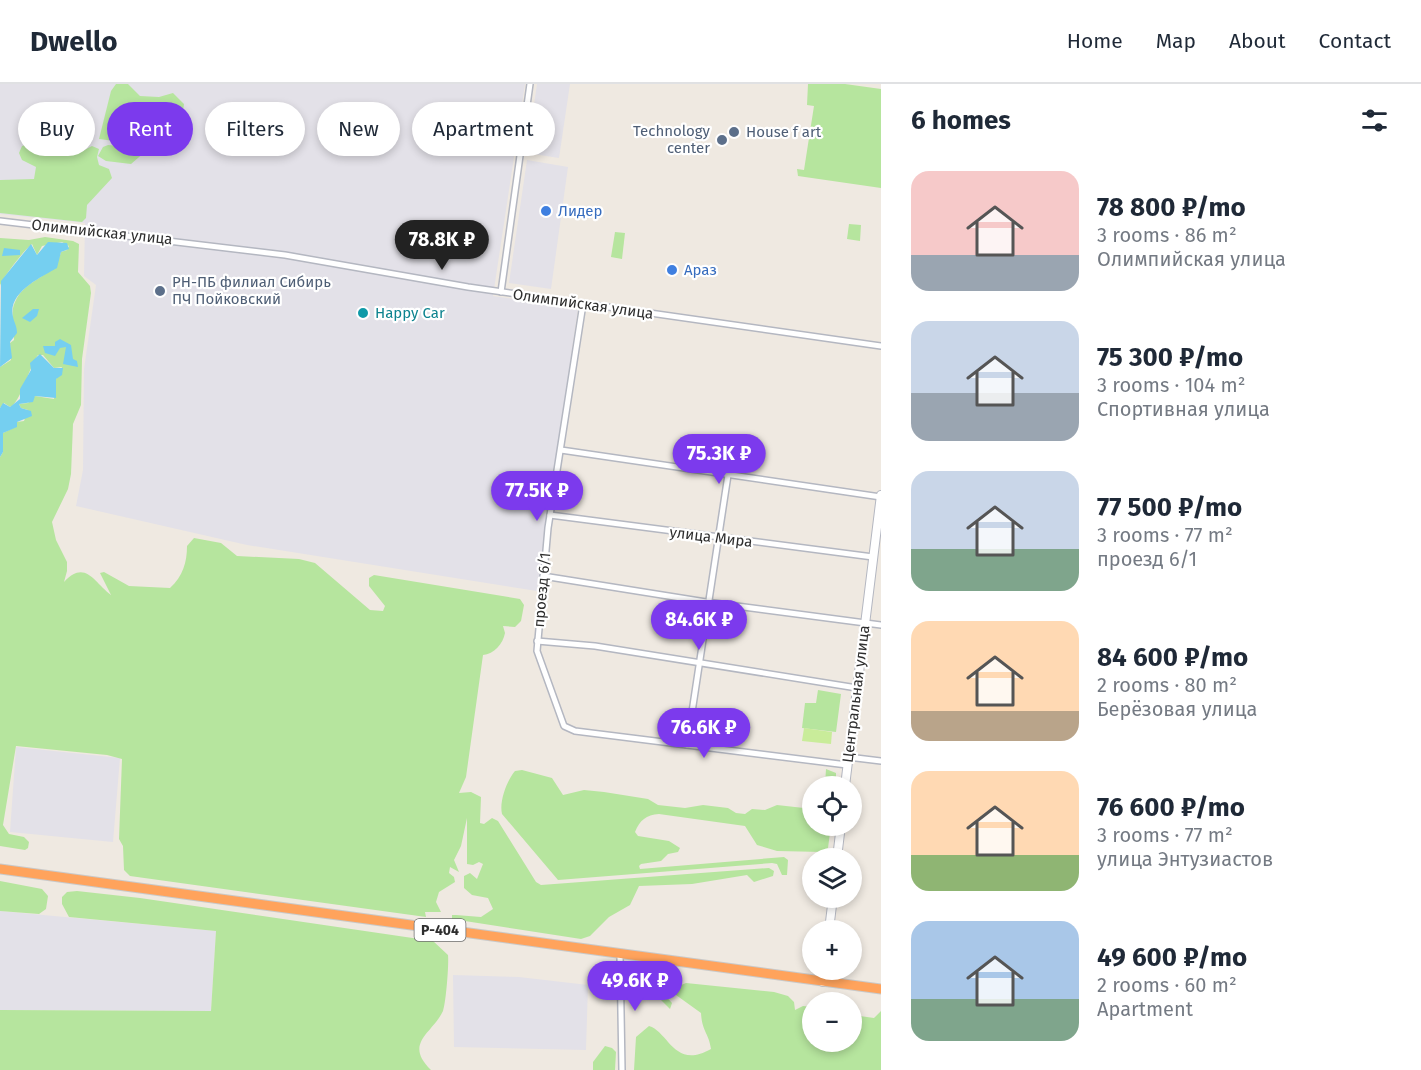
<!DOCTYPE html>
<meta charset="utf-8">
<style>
:root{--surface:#fff;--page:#f2f2f3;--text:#1f2937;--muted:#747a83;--line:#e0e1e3;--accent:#7c3aed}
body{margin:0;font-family:"Fira Sans",sans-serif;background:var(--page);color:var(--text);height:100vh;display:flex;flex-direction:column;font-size:22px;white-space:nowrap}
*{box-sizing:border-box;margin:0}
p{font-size:20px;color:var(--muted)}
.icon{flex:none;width:33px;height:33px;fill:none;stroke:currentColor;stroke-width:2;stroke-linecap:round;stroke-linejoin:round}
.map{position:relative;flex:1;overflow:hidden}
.sheet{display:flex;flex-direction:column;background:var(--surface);width:540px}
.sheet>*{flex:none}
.guide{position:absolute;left:18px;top:18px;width:570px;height:54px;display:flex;gap:12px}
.tools{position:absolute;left:802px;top:692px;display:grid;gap:12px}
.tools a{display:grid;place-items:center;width:60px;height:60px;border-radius:50%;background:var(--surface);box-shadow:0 3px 9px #0003;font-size:30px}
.price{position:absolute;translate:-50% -51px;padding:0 14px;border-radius:21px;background:var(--accent);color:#fff;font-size:20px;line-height:39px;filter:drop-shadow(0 2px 3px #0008)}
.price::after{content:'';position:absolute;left:50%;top:36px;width:18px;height:14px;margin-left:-9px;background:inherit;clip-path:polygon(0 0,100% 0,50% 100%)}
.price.on{background:#222;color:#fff}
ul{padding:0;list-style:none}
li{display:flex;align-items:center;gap:18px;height:150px;padding:0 30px}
li span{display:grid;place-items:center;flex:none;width:168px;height:120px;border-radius:18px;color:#555}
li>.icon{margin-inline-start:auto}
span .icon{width:72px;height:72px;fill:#fffc;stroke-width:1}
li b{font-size:26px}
h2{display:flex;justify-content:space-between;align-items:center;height:72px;padding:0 30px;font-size:26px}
.chip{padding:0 21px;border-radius:27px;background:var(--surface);box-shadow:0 3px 9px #0003;font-size:21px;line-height:54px}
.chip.on{background:var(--accent);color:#fff}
header{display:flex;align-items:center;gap:36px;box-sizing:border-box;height:84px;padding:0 30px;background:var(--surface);border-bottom:2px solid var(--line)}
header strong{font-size:28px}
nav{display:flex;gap:33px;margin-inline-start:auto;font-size:21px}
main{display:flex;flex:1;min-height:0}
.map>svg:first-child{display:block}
</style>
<header>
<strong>Dwello</strong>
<nav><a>Home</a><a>Map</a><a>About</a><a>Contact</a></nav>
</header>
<main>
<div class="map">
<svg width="881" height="986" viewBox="0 0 881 986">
<rect width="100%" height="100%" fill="#efe9e1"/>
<!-- industrial -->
<g fill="#e3e1e8">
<polygon points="0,0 525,0 493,212 578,224 537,507 247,461 76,422 83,386 84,285 96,201 84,192 85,139 0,130"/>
<polygon points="537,0 570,0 559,74 527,69"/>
<polygon points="527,76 568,83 551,205 509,199"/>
<polygon points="16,663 120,674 113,758 10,748"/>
<polygon points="0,827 216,847 211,927 0,926"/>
<polygon points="453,891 519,893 588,901 586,966 454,963"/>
</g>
<!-- green -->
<g fill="#b6e59e">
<polygon points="116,0 128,0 140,12 159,13 173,9 184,20 182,34 175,42 131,80 106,77 98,72 103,63 108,61 143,64 137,60 99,55 111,7"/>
<polygon points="808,0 845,0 881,5 881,104 798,92 797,85 804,86 814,22 807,21"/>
<polygon points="41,56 63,59 77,70 92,62 99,65 97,73 99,81 109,85 112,94 87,121 86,134 82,138 0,129 0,96 34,95 36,83 22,76 19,69 22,62"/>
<polygon points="849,140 861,141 860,157 847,155"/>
<polygon points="615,148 625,149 622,175 611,173"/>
<path d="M45,153L73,157L79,160L78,188L90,202L91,209L82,275L81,321L73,340L71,390L68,405L52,438L56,456L67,478V487L64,498C85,475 94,498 111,511L100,489L104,488L129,502L170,504C183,492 187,478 187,462L194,454L221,459L237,472L299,475L315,479L370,526L383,527L385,522L369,502V494L374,491L520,515L524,521L521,537L515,543L503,542L505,549C503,560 494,570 483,571L466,693L459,709L471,708L481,713L480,739L484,740L492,734L498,737L536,798L541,801L769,784L774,787L773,792L754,798L747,791L692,800L639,802L630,821L609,833L590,852L581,855L452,835V831H456L481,833L493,825L488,814L472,811L464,804V792L470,789L477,795L483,780L479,778L473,781L467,780V734L461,762L454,776L459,788L450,783L449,789L454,793L455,798L439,808L436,818L441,828H425L426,833L130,792L124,786L123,762L119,755L122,675L107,671L16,662L3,741L9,750L24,753L29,758L28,764L25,766L0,762V373L3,368V349L17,342V338L24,337L28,326L21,324L19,320L28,319L35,312L54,315L56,295L62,283L54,284L43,271H38C29,283 20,320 10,323L4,319L0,324V283L11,276L10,259L14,256C14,244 10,228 15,218C25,194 54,195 61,168L67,166L69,162L62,158L42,162L37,171L32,160C26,164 2,194 0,202V154L29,156Z"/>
<polygon points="818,606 841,610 836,648 802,644 805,619 816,619"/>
<polygon points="826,685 836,689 836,702 825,702"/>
<path d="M522,686L552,694L563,711L584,706L604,708L648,715L658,721L685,724L703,721L728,724L736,729L745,730L752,725L765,726L777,721L813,725V741H831L828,764L823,768L777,767L757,761L745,742L659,730C646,731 640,736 635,748L638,752L669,757L680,764L678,768L668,770L661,777L641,780L639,782L640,785L784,773L788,776L787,791H782L777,780L772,779L558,796L502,730C499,718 507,696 515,687Z"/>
<polygon points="0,797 42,805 48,812 46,825 39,830 0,827"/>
<path d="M77,807L140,814L433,857L448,871C449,880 446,919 443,927C433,949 403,959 431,986H0V926L211,927L216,847L69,833L62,820V813L67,808Z"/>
<polygon points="632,890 660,906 672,919 670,925 650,905 631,899 628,893"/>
<path d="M686,899L774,908L788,912L794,918L795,926L803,922L813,923V957H852L856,934L860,932L874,934L881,927V986H634L636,953L649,942C669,948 674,986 711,965C709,949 702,948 701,929L676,911L674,904Z"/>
<polygon points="605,962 612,964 616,968 615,986 593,986 593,978"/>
</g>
<!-- pitch -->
<polygon fill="#c9ec9a" points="804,644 832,648 831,660 802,657"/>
<!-- water -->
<g fill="#75cff0">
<path d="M48,158L67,159L69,165L61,168L57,184C42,193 7,208 13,233C14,238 17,242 17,249L10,258L12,274L0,283L1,197L31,160L37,171Z"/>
<polygon points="4,164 20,166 20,171 2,172"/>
<polygon points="33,225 39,225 37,232 30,238 22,234"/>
<polygon points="60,255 71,261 73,275 77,277 78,283 63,280 66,263 60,264 55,272 45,269 43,262 55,262 55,258"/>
<polygon points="40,270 54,284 63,284 62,291 56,295 56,314 35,312 33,318 19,320 21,324 31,327 32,332 17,338 17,343 3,349 3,368 0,373 0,324 3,319 10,323 20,315 20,305 31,286 30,279"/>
</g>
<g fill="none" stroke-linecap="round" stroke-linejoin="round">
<!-- street casing -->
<g stroke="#b4b7c1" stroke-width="8">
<g id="street">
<polyline points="0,137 285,171 468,203 881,262"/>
<polyline points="501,208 530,0"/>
<polyline points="583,220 548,444 537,567 564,642 575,647 847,681"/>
<polyline points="561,366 881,413"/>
<polyline points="550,431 873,473"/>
<polyline points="543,492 706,518 881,541"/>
<polyline points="537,557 595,562 857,604"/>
<polyline points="687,661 728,391"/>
<polyline points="848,673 881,677"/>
<polyline points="620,871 622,986"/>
</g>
</g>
<!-- secondary casing -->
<g stroke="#b4b7c1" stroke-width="10">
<g id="secondary">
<polyline points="845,702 881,411"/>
<polyline points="837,774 841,741"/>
<polyline points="829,846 833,813"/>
<polyline points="823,898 824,885"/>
</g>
</g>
<!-- highway casing -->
<g stroke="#c9c9c9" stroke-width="11">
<polyline id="highway" points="0,785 881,905"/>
</g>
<!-- street -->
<use href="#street" stroke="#fff" stroke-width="5"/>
<!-- secondary -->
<use href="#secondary" stroke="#fff" stroke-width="8"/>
<!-- highway -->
<use href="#highway" stroke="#ffa35c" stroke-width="9"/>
</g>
<!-- markers -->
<g fill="#5c6f8a" stroke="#fff" stroke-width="2">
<circle cx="734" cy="48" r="6"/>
<circle cx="722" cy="56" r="6"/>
<circle cx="160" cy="207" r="6"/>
</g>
<g fill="#3f7fe0" stroke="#fff" stroke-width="2">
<circle cx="546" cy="127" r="6"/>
<circle cx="672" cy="186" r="6"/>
</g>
<circle fill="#0f9aa8" stroke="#fff" stroke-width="2" cx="363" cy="229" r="6"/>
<g text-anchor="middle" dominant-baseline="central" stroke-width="4.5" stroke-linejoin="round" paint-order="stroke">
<!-- shield labels -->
<rect fill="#fff" stroke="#6d6d6d" stroke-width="1.5" x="414.5" y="835" width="51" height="22" rx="4.5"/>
<g font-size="14" font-weight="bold" fill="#2e2e2e">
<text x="440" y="846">Р-404</text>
</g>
<!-- service labels -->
<g font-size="15" fill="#4e5e75" stroke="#fff" text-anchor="start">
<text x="710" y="47" text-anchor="end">Technology<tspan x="710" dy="17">center</tspan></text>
<text x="746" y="48">House f art</text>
<text x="172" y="198">РН-ПБ филиал Сибирь<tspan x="172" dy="17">ПЧ Пойковский</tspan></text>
</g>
<!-- shop labels -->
<g font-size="15" fill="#366cbe" stroke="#fff" text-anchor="start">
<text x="558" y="127">Лидер</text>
<text x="684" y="186">Араз</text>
</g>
<!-- street labels -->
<g font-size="15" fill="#2e2e2e" stroke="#fff">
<text transform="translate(102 148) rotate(6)">Олимпийская улица</text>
<text transform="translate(583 220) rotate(8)">Олимпийская улица</text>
<text transform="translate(711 453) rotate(7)">улица Мира</text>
<text transform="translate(542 506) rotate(-85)">проезд 6/1</text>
<text transform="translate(856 610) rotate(-83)">Центральная улица</text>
</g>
<!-- culture labels -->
<g font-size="15" fill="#0d838f" stroke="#fff" text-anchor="start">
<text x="375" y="229">Happy Car</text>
</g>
</g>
</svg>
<div class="tools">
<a><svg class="icon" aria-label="locate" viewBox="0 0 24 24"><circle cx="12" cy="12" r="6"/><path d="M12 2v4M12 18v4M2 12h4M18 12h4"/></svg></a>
<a><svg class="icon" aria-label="layers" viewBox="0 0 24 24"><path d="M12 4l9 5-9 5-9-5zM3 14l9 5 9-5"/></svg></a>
<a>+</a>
<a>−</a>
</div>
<b class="price on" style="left:442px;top:187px">78.8K ₽</b>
<b class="price" style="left:719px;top:401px">75.3K ₽</b>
<b class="price" style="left:537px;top:438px">77.5K ₽</b>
<b class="price" style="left:699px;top:567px">84.6K ₽</b>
<b class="price" style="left:704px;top:675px">76.6K ₽</b>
<b class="price" style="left:635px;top:928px">49.6K ₽</b>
<div class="guide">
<a class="chip">Buy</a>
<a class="chip on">Rent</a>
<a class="chip">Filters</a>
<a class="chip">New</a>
<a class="chip">Apartment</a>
</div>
</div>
<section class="sheet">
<h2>6 homes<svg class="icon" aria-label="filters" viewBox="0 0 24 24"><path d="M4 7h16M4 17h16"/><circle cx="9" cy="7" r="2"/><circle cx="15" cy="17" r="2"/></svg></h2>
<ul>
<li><span style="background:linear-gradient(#f6c9c9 70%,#9aa5b1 0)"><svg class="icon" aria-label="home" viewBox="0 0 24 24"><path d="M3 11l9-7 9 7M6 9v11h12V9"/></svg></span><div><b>78 800 ₽/mo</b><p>3 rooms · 86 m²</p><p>Олимпийская улица</p></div></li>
<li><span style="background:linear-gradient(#c9d6e8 60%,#9aa5b1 0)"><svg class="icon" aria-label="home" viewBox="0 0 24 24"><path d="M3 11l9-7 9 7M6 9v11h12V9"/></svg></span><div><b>75 300 ₽/mo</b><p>3 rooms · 104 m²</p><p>Спортивная улица</p></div></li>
<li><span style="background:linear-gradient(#c9d6e8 65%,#7fa58c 0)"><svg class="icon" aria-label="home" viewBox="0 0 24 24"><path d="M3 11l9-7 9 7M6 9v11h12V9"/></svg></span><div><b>77 500 ₽/mo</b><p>3 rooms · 77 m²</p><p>проезд 6/1</p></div></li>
<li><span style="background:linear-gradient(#ffd9b3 75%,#b9a48a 0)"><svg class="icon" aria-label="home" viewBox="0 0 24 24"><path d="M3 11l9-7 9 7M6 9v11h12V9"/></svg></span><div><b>84 600 ₽/mo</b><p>2 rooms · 80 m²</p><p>Берёзовая улица</p></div></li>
<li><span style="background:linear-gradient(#ffd9b3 70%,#8fb573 0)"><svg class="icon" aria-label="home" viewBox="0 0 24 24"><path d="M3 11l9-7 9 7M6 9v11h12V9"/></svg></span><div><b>76 600 ₽/mo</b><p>3 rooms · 77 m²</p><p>улица Энтузиастов</p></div></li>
<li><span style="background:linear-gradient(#a9c7e8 65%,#7fa58c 0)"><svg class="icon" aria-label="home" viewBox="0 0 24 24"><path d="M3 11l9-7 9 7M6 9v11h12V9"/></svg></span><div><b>49 600 ₽/mo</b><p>2 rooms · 60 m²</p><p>Apartment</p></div></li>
</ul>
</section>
</main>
